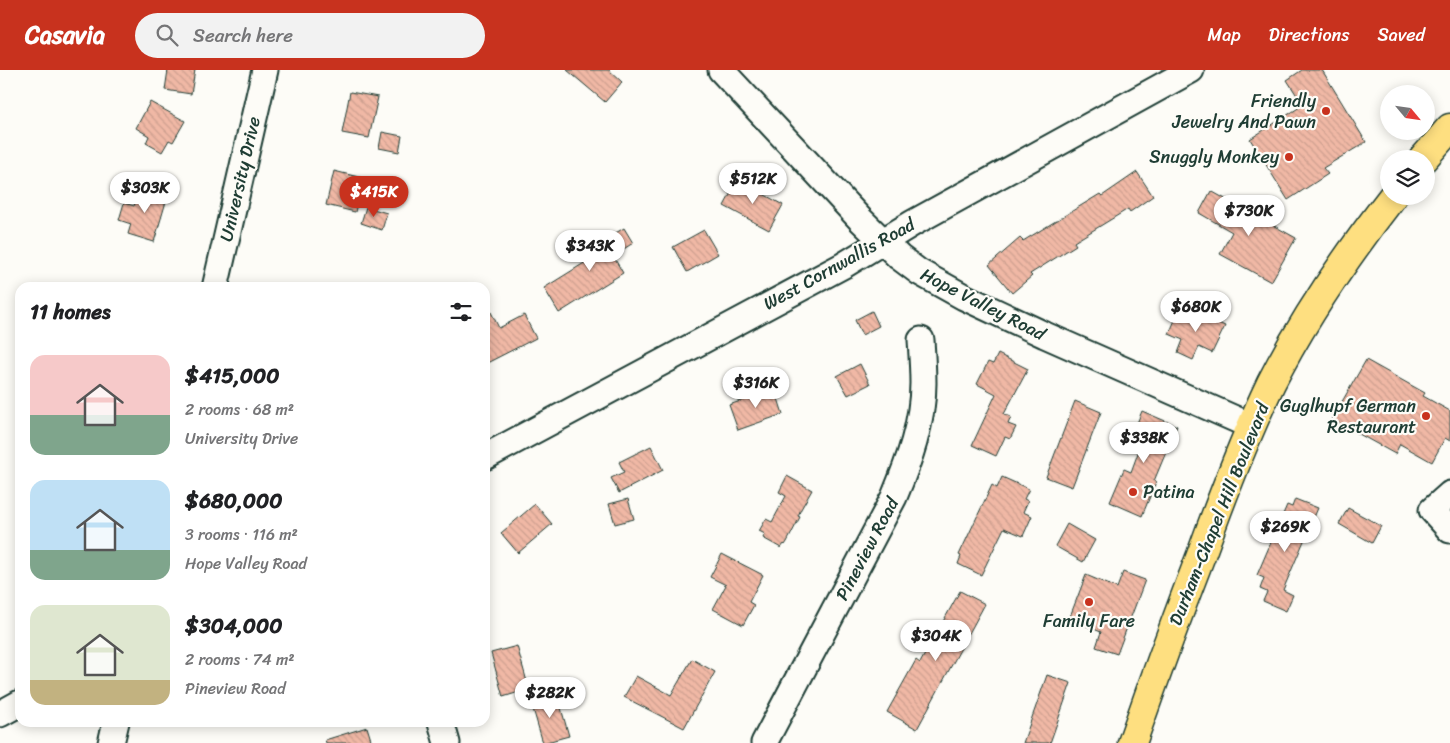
<!DOCTYPE html>
<meta charset="utf-8">
<style>
:root{--surface:#fff;--page:#f2f2f2;--text:#202124;--muted:#757577;--accent:#c8321e}
body{margin:0;font-family:Sriracha,sans-serif;background:var(--page);color:var(--text);height:100vh;display:flex;flex-direction:column;font-size:19px;white-space:nowrap}
*{box-sizing:border-box;margin:0}
p{font-size:16px;color:var(--muted)}
.icon{flex:none;width:28px;height:28px;fill:none;stroke:currentColor;stroke-width:2;stroke-linecap:round;stroke-linejoin:round}
.map{position:relative;flex:1;overflow:hidden}
.drawer{position:absolute;left:15px;top:212px;width:475px;height:445px;display:flex;flex-direction:column;background:var(--surface);border-radius:15px;box-shadow:0 2px 12px #0003}
.drawer>*{flex:none}
.needle{width:32px;rotate:119deg}
.tools{position:absolute;left:1380px;top:15px;display:grid;gap:10px}
.tools a{display:grid;place-items:center;width:55px;height:55px;border-radius:50%;background:var(--surface);box-shadow:0 2px 12px #0003;font-size:25px}
.price{position:absolute;translate:-50% -42px;padding:0 11px;border-radius:18px;background:#fff;color:#222;font-size:16px;line-height:32px;filter:drop-shadow(0 1px 2px #0008)}
.price::after{content:'';position:absolute;left:50%;top:30px;width:15px;height:11px;margin-left:-8px;background:inherit;clip-path:polygon(0 0,100% 0,50% 100%)}
.price.current{background:var(--accent);color:#fff}
ul{padding:0;list-style:none}
li{display:flex;align-items:center;gap:15px;height:125px;padding:0 15px}
li span{display:grid;place-items:center;flex:none;width:140px;height:100px;border-radius:15px;color:#555}
li>.icon{margin-inline-start:auto}
span .icon{width:60px;height:60px;fill:#fffc;stroke-width:1}
li b{font-size:21px}
h2{display:flex;justify-content:space-between;align-items:center;height:60px;padding:0 15px;font-size:21px}
header{display:flex;align-items:center;gap:30px;box-sizing:border-box;height:70px;padding:0 25px;background:var(--accent);color:#fff}
header strong{font-size:24px}
nav{display:flex;gap:28px;margin-inline-start:auto;font-size:18px}
.search{width:350px;height:45px;background:var(--page);display:flex;align-items:center;gap:12px;box-sizing:border-box;padding:0 18px;border-radius:28px;color:var(--muted);font-size:19px}
.map>svg:first-child{display:block}
</style>
<header>
<strong>Casavia</strong>
<div class="search"><svg class="icon" aria-label="search" viewBox="0 0 24 24"><circle cx="10" cy="10" r="6"/><path d="M15 15l6 6"/></svg>Search here</div>
<nav><a>Map</a><a>Directions</a><a>Saved</a></nav>
</header>
<div class="map">
<svg width="1450" height="673" viewBox="0 0 1450 673">
<defs>
<pattern id="building-back-hatch" width="6" height="6" patternUnits="userSpaceOnUse" patternTransform="scale(1.25)"><rect width="6" height="6" fill="#f0b8a5"/><path d="M-1 5l2 2M0 0l6 6M5-1l2 2" fill="none" stroke="#cd9f8f"/></pattern>
</defs>
<rect width="100%" height="100%" fill="#fdfcf7"/>
<filter id="ink" filterUnits="userSpaceOnUse"><feTurbulence type="fractalNoise" baseFrequency=".02" numOctaves="2"/><feDisplacementMap in="SourceGraphic" scale="10" xChannelSelector="R" yChannelSelector="G"/><feConvolveMatrix kernelMatrix="1 2 1 2 8 2 1 2 1" color-interpolation-filters="sRGB"/></filter>
<g filter="url(#ink)">
<!-- building -->
<g fill="url(#building-back-hatch)" stroke="#1f3d34">
<polygon points="168,0 195,0 191,24 165,20"/>
<polygon points="567,0 609,0 622,12 605,32"/>
<polygon points="1302,0 1322,0 1366,72 1323,98 1328,104 1288,130 1250,69 1303,35 1287,10"/>
<polygon points="350,22 378,27 369,68 342,63"/>
<polygon points="150,32 185,51 173,72 169,70 162,82 146,73 149,66 136,58"/>
<polygon points="382,62 402,66 399,82 379,78"/>
<polygon points="334,101 363,108 355,142 326,135"/>
<polygon points="1137,102 1153,126 1130,142 1128,139 1074,172 1076,175 1030,204 1032,206 1012,223 989,195 1020,168 1023,171 1100,124 1102,126"/>
<polygon points="738,110 783,135 769,160 724,136"/>
<polygon points="140,117 168,125 154,172 128,164 131,154 119,150 124,133 134,136"/>
<polygon points="1211,121 1296,168 1271,212 1220,184 1232,162 1199,143"/>
<polygon points="366,137 387,143 382,160 361,153"/>
<polygon points="624,158 633,173 613,186 623,203 559,243 544,218 589,190 584,182"/>
<polygon points="704,160 718,184 687,202 673,177"/>
<polygon points="485,230 499,258 524,245 536,268 485,294"/>
<polygon points="1181,236 1225,256 1212,283 1199,277 1193,290 1178,283 1183,270 1169,264"/>
<polygon points="872,241 879,256 862,265 855,250"/>
<polygon points="998,284 1028,299 1004,344 1011,347 1008,354 1016,357 1010,369 1005,367 996,386 972,375 996,324 977,314 988,292 993,294"/>
<polygon points="1366,290 1425,323 1423,326 1450,341 1450,371 1445,368 1432,392 1400,374 1395,384 1332,349"/>
<polygon points="860,294 870,314 848,325 837,306"/>
<polygon points="775,319 783,344 738,360 729,335"/>
<polygon points="1075,331 1101,342 1072,417 1046,407"/>
<polygon points="1142,341 1177,356 1154,411 1156,412 1142,446 1110,432 1124,399 1131,402 1142,372 1131,368"/>
<polygon points="651,376 663,400 619,423 611,408 624,402 619,392"/>
<polygon points="787,406 812,420 801,439 798,446 800,447 787,472 785,475 784,474 781,478 763,468 765,464 759,461 766,449 772,452 786,426 779,422"/>
<polygon points="1002,407 1029,419 1024,429 1028,431 1023,442 1032,446 1023,466 1004,458 981,505 958,494 961,486 959,485 992,415 997,418"/>
<polygon points="628,429 634,449 615,454 609,434"/>
<polygon points="1295,429 1318,438 1283,520 1293,525 1286,541 1263,531 1267,522 1260,519 1264,508 1257,505 1287,435 1292,437"/>
<polygon points="535,434 552,454 518,483 501,463"/>
<polygon points="1348,438 1381,456 1372,473 1339,454"/>
<polygon points="1067,454 1095,470 1083,492 1055,476"/>
<polygon points="722,484 763,505 749,532 754,535 743,555 713,539 726,515 710,507"/>
<polygon points="1123,502 1145,510 1117,584 1096,577 1101,562 1069,549 1086,505 1117,518"/>
<polygon points="960,521 985,534 917,659 887,642 916,590 920,593"/>
<polygon points="517,576 529,619 503,627 491,583"/>
<polygon points="692,589 715,602 684,658 624,627 636,606 671,625"/>
<polygon points="1047,605 1071,613 1050,673 1023,673"/>
<polygon points="557,624 569,666 543,673 531,632"/>
<polygon points="367,657 372,673 326,673 325,670"/>
</g>
<g fill="none" stroke-linecap="round" stroke-linejoin="round">
<!-- minor casing -->
<g stroke="#1f3d34" stroke-width="29">
<g id="minor">
<polyline points="721,0 860,149 899,187 919,202 964,227 1045,265 1251,356"/>
<polyline points="215,218 265,0"/>
<polyline points="485,387 844,195 913,153 1191,0"/>
<polyline points="1450,424 1432,440 1450,460"/>
<polyline points="0,644 20,633"/>
<polyline points="441,652 447,673"/>
<polyline points="111,673 116,652"/>
<path d="M764,673L894,427C909,391 923,353 923,313C923,299 922,285 921,270"/>
</g>
</g>
<!-- major casing -->
<g stroke="#1f3d34" stroke-width="31">
<g id="major">
<polyline points="1423,89 1450,58"/>
<path d="M1132,673C1154,610 1177,547 1201,485C1222,427 1244,369 1271,313C1305,246 1347,185 1393,126"/>
</g>
</g>
<!-- minor -->
<use href="#minor" stroke="#fdfcf7" stroke-width="25"/>
<!-- major -->
<use href="#major" stroke="#fedf80" stroke-width="28"/>
</g>
</g>
<!-- markers -->
<g fill="#c8321e" stroke="#fdfcf7" stroke-width="2">
<circle cx="1326" cy="41" r="5"/>
<circle cx="1289" cy="87" r="5"/>
<circle cx="1426" cy="346" r="5"/>
<circle cx="1133" cy="422" r="5"/>
<circle cx="1089" cy="532" r="5"/>
</g>
<g text-anchor="middle" dominant-baseline="central" stroke-width="4.5" stroke-linejoin="round" paint-order="stroke">
<!-- poi labels -->
<g font-size="18" fill="#1f3d34" stroke="#fdfcf7" text-anchor="end">
<text x="1316" y="31">Friendly<tspan x="1316" dy="21">Jewelry And Pawn</tspan></text>
<text x="1279" y="87">Snuggly Monkey</text>
<text x="1416" y="336">Guglhupf German<tspan x="1416" dy="21">Restaurant</tspan></text>
<text x="1143" y="422" text-anchor="start">Patina</text>
<text x="1089" y="551" text-anchor="middle">Family Fare</text>
</g>
<!-- street labels -->
<g font-size="18" fill="#1f3d34" stroke="#fdfcf7">
<text transform="translate(240 109) rotate(-77)">University Drive</text>
<text transform="translate(839 194) rotate(-29)">West Cornwallis Road</text>
<text transform="translate(983 234) rotate(27)">Hope Valley Road</text>
<text transform="translate(1219 444) rotate(-68)">Durham-Chapel Hill Boulevard</text>
<text transform="translate(867 479) rotate(-62)">Pineview Road</text>
</g>
</g>
</svg>
<div class="tools">
<a><svg class="needle" viewBox="-14 -14 28 28"><path d="M0-13l5 13h-10z" fill="#e53935"/><path d="M0 13l5-13h-10z" fill="#757577"/></svg></a>
<a><svg class="icon" aria-label="layers" viewBox="0 0 24 24"><path d="M12 4l9 5-9 5-9-5zM3 14l9 5 9-5"/></svg></a>
</div>
<b class="price" style="left:753px;top:135px">$512K</b>
<b class="price" style="left:145px;top:144px">$303K</b>
<b class="price current" style="left:374px;top:148px">$415K</b>
<b class="price" style="left:1249px;top:167px">$730K</b>
<b class="price" style="left:590px;top:202px">$343K</b>
<b class="price" style="left:1196px;top:263px">$680K</b>
<b class="price" style="left:756px;top:339px">$316K</b>
<b class="price" style="left:1144px;top:394px">$338K</b>
<b class="price" style="left:1285px;top:483px">$269K</b>
<b class="price" style="left:936px;top:592px">$304K</b>
<b class="price" style="left:550px;top:649px">$282K</b>
<section class="drawer">
<h2>11 homes<svg class="icon" aria-label="filters" viewBox="0 0 24 24"><path d="M4 7h16M4 17h16"/><circle cx="9" cy="7" r="2"/><circle cx="15" cy="17" r="2"/></svg></h2>
<ul>
<li><span style="background:linear-gradient(#f6c9c9 60%,#7fa58c 0)"><svg class="icon" aria-label="home" viewBox="0 0 24 24"><path d="M3 11l9-7 9 7M6 9v11h12V9"/></svg></span><div><b>$415,000</b><p>2 rooms · 68 m²</p><p>University Drive</p></div></li>
<li><span style="background:linear-gradient(#bfe0f5 70%,#7fa58c 0)"><svg class="icon" aria-label="home" viewBox="0 0 24 24"><path d="M3 11l9-7 9 7M6 9v11h12V9"/></svg></span><div><b>$680,000</b><p>3 rooms · 116 m²</p><p>Hope Valley Road</p></div></li>
<li><span style="background:linear-gradient(#dfe7d0 75%,#c2b280 0)"><svg class="icon" aria-label="home" viewBox="0 0 24 24"><path d="M3 11l9-7 9 7M6 9v11h12V9"/></svg></span><div><b>$304,000</b><p>2 rooms · 74 m²</p><p>Pineview Road</p></div></li>
</ul>
</section>
</div>
